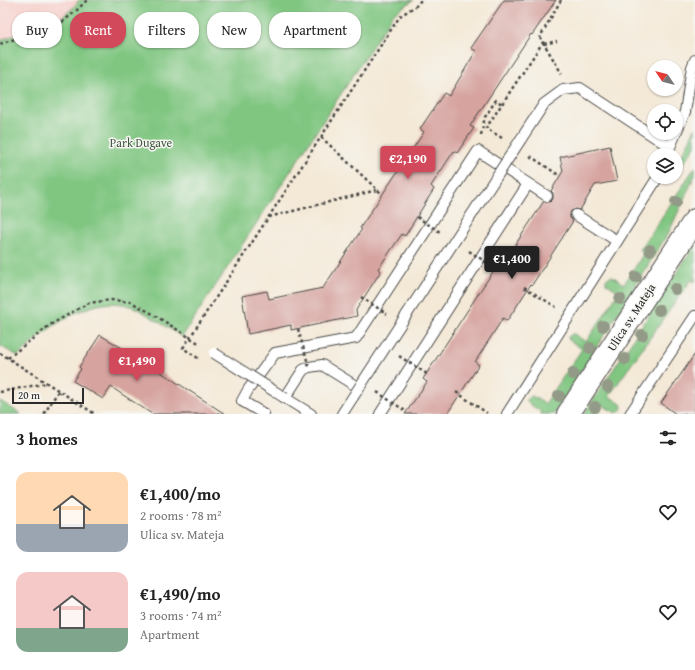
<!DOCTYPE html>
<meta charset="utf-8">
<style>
:root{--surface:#fff;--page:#f6f6f6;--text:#222;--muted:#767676;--accent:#d1495b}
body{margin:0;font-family:"Gentium Book Plus",serif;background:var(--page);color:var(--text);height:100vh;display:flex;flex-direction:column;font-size:15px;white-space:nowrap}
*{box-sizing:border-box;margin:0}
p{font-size:13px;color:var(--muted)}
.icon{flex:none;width:22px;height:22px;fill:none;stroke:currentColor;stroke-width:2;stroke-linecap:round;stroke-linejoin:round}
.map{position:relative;height:414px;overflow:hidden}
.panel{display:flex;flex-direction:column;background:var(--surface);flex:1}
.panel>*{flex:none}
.banner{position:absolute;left:12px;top:12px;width:400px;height:36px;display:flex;gap:8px}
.needle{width:26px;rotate:305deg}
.tools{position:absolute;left:647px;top:60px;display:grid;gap:8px}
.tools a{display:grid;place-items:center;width:36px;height:36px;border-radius:50%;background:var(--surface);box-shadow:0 1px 3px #0004;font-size:20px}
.scale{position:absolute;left:12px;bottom:10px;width:72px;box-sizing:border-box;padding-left:4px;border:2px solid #2b2b2b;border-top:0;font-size:11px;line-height:14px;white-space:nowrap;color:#2b2b2b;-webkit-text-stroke:3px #f6f6f2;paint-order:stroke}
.price{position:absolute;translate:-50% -34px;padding:0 9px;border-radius:4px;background:var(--accent);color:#fff;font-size:13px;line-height:26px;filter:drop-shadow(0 1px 2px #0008)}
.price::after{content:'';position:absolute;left:50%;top:24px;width:12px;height:9px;margin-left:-6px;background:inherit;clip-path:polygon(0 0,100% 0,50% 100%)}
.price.active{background:#222;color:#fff}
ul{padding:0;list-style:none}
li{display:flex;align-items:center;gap:12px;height:100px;padding:0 16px}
li span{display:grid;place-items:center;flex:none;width:112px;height:80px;border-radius:12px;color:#555}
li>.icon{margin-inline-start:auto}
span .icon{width:48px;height:48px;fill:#fffc;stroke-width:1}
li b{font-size:17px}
h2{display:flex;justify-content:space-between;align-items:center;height:48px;padding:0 16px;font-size:17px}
.pill{padding:0 14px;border-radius:16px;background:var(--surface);box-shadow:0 1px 3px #0004;font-size:14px;line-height:36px}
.pill.active{background:var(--accent);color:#fff}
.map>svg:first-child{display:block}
</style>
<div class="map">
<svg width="695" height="414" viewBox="0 0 695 414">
<rect width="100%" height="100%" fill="#f6f6f2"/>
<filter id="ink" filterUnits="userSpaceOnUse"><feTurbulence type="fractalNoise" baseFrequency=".025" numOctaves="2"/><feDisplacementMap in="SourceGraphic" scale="8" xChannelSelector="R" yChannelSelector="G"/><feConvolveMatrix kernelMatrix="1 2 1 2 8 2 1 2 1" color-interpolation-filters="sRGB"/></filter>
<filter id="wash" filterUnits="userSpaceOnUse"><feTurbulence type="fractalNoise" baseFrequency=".012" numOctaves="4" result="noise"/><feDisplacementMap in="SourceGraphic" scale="16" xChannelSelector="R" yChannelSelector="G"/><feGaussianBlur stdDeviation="0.9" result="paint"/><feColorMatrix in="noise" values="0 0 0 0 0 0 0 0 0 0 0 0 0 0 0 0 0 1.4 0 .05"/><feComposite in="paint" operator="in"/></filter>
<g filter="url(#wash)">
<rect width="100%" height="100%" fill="#f4e9d7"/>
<!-- built -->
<polygon fill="#f7d0cc" points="0,0 79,0 74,7 58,20 0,40"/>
<!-- green -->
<g fill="#80c681" stroke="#567856">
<path d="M79,0H414L394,13L182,337C172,330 162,324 151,317C145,313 138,308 130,306C101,296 68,315 45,332C36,339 27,348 18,356L0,346V40L58,20L74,7Z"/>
<polygon points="695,128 695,133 693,135 695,137 695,146 676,174 676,167 690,139"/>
<path d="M695,167V175L669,232L554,414H540L541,412L527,402C526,399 529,397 532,396L545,404L582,349L569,340L568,337L572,334H574L586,342L619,292L606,283C605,279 608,277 612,276L624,284L644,253L640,250Z"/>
<path d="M695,245V282L691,280L609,396L621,404L622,406C622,410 620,412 616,413L602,405L597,414H584Z"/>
<polygon points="0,401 21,414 0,414"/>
</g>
<g id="blocks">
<!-- building -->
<g fill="#d6a39f">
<polygon points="504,0 556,0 532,35 531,34 470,126 474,128 457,153 454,151 431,186 434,189 405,236 402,234 378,269 381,271 356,310 357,316 291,330 291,325 248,334 242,296 267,291 269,299 323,288 362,229 360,228 424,132 420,129 444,93 449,96 476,51 471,48"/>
<polygon points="610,146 617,181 595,185 580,210 576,209 571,211 570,215 570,218 573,221 532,285 531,284 507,321 503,318 475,362 479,365 447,414 405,414 427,382 423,379 484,285 499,263 502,265 544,201 546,202 550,202 553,199 553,193 551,191 563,171 560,157"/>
<polygon points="100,335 136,356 225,414 152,414 111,387 103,399 73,381 81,369 79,367"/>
<polygon points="695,354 695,414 676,414 661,403"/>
</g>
</g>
</g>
<g filter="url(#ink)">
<use href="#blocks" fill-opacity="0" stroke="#494845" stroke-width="1"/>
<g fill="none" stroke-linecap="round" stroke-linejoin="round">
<!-- service casing -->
<g stroke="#494845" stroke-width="12">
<g id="service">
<polyline points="676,133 685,112 692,67 695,60"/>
<polyline points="521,139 544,104 563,90 580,88 670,147 676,133"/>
<polyline points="576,215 617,241"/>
<polyline points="264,414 242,401 248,390 275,353 356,338 478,151 547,196"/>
<polyline points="311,414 285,398 303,370 309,367 322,365 359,388"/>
<polyline points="342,414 353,397"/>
<polyline points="380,414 528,184"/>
<polyline points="507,414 658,177"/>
<polyline points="630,414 695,316"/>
</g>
</g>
<!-- tertiary casing -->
<g stroke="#494845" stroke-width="24">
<polyline id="tertiary" points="568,414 695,220"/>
</g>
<!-- path -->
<g stroke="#494845" stroke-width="2.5" stroke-dasharray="3 3" stroke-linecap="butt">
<polyline points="561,0 540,37 562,74"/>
<polyline points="0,44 60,24 76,11 87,0"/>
<polyline points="544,44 557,41"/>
<polyline points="481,135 485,117 496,100 502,104"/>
<polyline points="321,137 382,194"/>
<polyline points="502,138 486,128 543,42"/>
<polyline points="530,156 560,176"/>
<polyline points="269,217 377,190"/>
<polyline points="524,287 556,307"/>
<polyline points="0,353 95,414"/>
<polyline points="8,358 50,325 76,310 89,303 111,300 131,302 151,313 200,344"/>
<polyline points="198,358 183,348 400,16 417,5 421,0"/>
<polyline points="0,392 47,383"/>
<polyline points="456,392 487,413"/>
<polyline points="44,414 59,390"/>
</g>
<!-- service -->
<use href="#service" stroke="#fff" stroke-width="10"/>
<!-- tertiary -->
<use href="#tertiary" stroke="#fff" stroke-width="22"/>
<!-- service-bridge casing -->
<g stroke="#494845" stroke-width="12" stroke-linecap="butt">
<g id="service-bridge">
<polyline points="214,353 285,398"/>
<polyline points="353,397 521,139"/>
</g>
</g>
<!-- path-bridge -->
<g stroke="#494845" stroke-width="2.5" stroke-dasharray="3 3" stroke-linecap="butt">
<polyline points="417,217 440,232"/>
<polyline points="469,251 495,268"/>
<polyline points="361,297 387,314"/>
<polyline points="298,329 309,367"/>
<polyline points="399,356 427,374"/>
<polyline points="377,392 407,412"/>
</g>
<!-- service-bridge -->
<use href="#service-bridge" stroke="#fff" stroke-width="10"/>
</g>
<!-- trees -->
<g fill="#939a87">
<circle cx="676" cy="202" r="6"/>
<circle cx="650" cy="250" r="6"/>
<circle cx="636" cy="277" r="6"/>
<circle cx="675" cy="289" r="6"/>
<circle cx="620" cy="299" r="6"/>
<circle cx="659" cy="310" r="6"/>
<circle cx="603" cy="326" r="6"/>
<circle cx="642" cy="335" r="6"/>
<circle cx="590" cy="348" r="6"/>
<circle cx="625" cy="359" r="6"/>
<circle cx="573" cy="374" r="6"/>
<circle cx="608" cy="387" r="6"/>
<circle cx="559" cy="396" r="6"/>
<circle cx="595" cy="407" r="6"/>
</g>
</g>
<g text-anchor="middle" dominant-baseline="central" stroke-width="3" stroke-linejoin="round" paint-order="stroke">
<!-- park labels -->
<g font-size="12" fill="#445a45" stroke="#f6f6f2">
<text x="141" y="142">Park Dugave</text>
</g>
<!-- street labels -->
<g font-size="12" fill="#2b2b2b" stroke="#f6f6f2">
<text transform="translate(631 317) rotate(-57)">Ulica sv. Mateja</text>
</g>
</g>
</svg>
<div class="tools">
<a><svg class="needle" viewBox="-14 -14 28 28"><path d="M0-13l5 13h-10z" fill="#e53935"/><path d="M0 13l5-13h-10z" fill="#767676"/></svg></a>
<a><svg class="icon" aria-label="locate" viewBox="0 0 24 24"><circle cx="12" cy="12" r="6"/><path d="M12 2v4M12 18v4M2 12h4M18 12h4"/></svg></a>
<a><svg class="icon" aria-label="layers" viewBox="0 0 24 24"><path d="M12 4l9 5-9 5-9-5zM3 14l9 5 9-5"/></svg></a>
</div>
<div class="scale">20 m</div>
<b class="price" style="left:408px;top:180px">€2,190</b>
<b class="price active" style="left:512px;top:280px">€1,400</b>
<b class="price" style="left:137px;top:382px">€1,490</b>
<div class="banner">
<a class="pill">Buy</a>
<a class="pill active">Rent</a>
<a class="pill">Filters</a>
<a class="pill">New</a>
<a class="pill">Apartment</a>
</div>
</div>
<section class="panel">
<h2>3 homes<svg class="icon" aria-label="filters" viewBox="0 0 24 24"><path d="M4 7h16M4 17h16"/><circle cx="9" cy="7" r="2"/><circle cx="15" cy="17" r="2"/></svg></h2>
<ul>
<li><span style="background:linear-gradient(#ffd9b3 65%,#9aa5b1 0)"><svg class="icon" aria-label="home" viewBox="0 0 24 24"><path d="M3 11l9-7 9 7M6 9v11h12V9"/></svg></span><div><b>€1,400/mo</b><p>2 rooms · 78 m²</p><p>Ulica sv. Mateja</p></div><svg class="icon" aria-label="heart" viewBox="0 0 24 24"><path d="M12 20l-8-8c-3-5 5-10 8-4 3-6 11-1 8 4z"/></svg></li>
<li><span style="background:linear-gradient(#f6c9c9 70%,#7fa58c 0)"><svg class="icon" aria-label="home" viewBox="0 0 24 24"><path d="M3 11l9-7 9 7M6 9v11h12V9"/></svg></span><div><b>€1,490/mo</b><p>3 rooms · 74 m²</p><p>Apartment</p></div><svg class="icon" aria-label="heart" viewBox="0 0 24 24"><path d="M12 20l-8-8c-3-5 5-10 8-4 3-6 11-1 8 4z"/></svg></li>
</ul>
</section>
